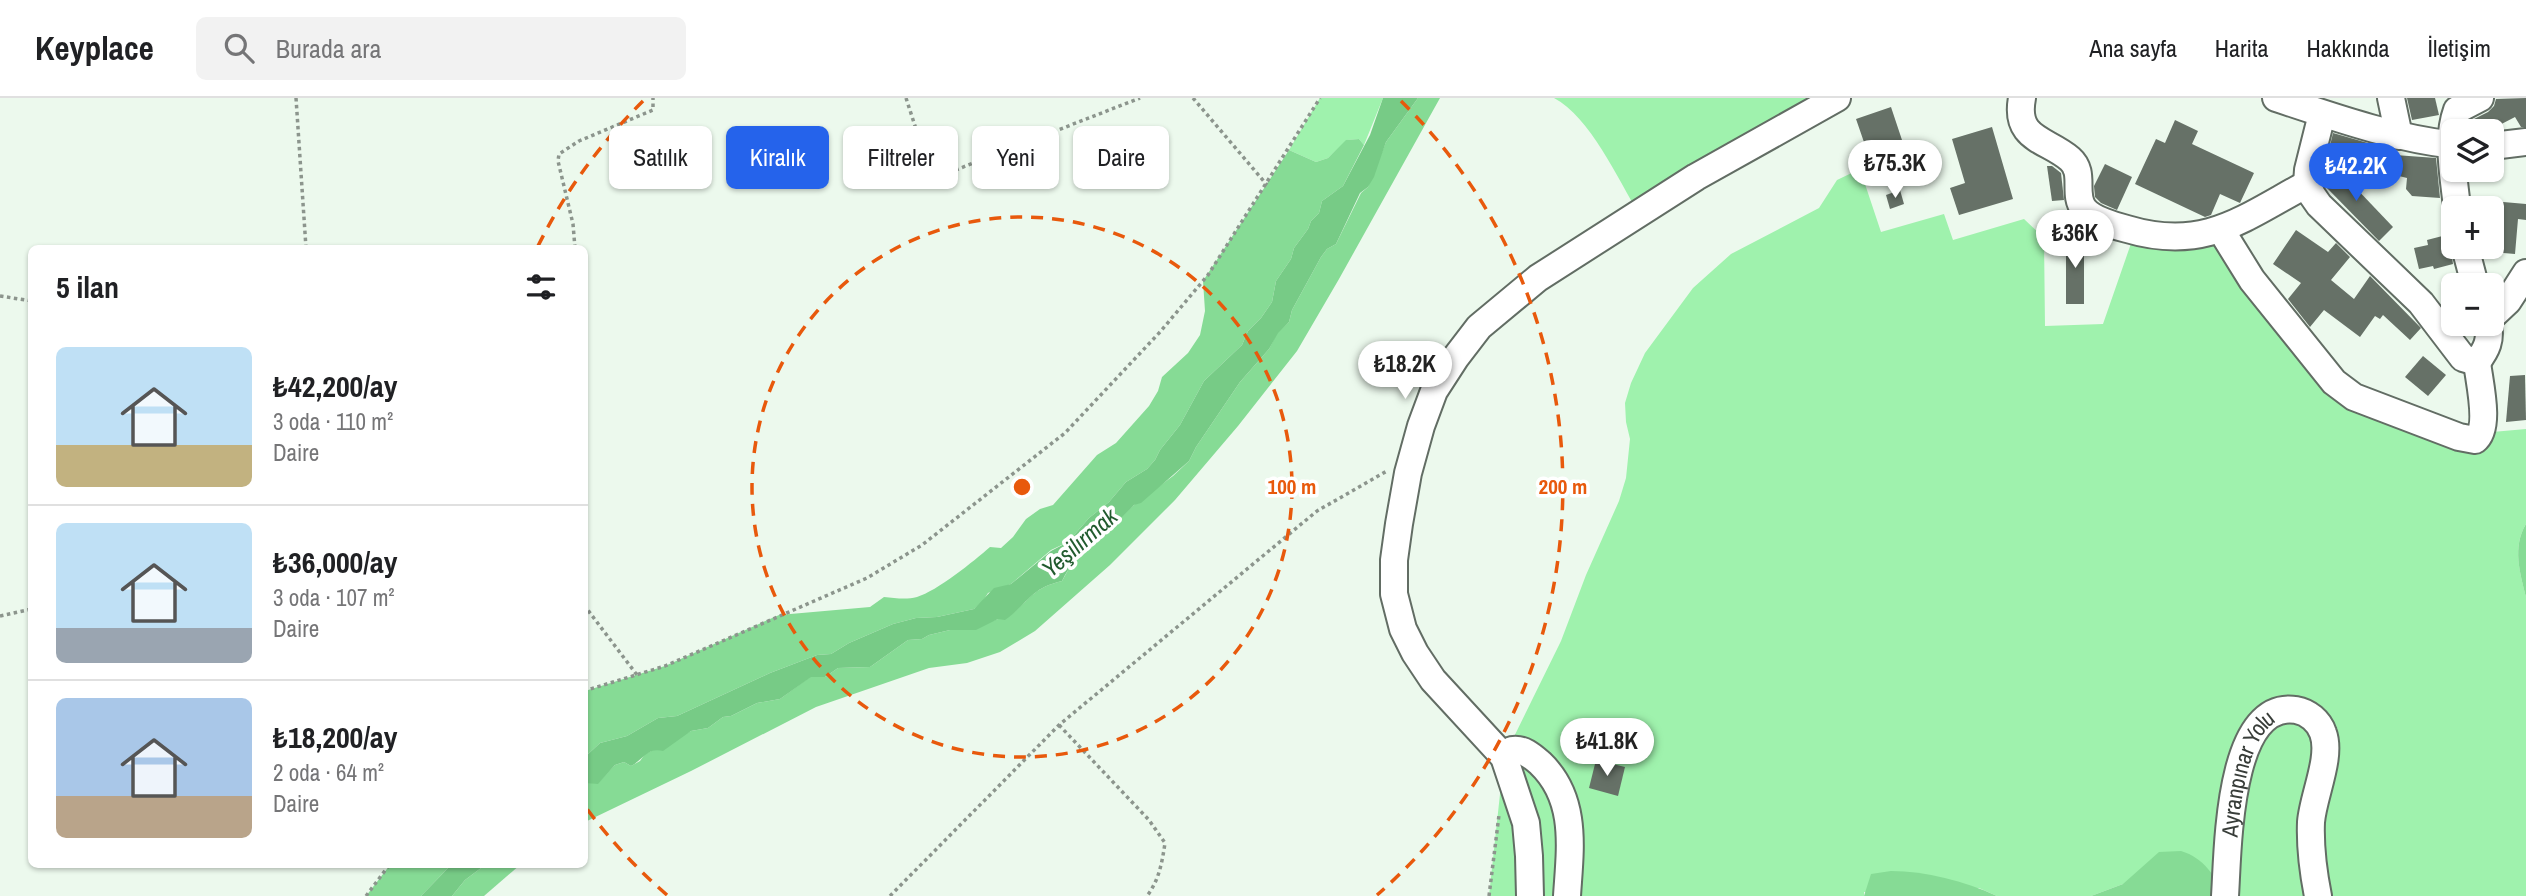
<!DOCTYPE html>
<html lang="tr">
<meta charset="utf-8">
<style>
:root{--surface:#fff;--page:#f2f2f2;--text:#202124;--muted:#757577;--line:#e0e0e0;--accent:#2563eb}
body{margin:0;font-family:"Archivo Narrow",sans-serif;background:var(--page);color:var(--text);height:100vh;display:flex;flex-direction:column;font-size:26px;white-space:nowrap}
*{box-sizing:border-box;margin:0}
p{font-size:23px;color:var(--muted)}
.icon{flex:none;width:38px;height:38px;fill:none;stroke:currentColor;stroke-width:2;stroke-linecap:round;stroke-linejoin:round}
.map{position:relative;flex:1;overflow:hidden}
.side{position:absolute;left:28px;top:147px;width:560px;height:623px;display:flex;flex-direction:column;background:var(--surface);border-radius:10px;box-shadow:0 2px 5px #0004}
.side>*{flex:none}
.hud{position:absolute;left:609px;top:28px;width:665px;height:63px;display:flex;gap:14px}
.tools{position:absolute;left:2441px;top:21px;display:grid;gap:14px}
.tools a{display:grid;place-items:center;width:63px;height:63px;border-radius:10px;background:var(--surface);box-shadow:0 2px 5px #0004;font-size:35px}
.price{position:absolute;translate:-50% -60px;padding:0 16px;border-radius:24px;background:#fff;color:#222;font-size:23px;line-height:46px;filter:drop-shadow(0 2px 4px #0008)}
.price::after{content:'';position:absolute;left:50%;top:42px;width:21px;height:16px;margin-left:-10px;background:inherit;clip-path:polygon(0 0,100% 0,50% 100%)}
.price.selected{background:var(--accent);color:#fff}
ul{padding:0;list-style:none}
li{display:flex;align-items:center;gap:21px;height:175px;padding:0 28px}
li+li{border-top:2px solid var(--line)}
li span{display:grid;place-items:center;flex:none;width:196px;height:140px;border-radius:10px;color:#555}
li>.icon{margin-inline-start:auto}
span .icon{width:84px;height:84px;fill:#fffc;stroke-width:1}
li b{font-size:30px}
h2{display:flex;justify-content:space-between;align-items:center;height:84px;padding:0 28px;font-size:30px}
.pill{padding:0 24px;border-radius:10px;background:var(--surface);box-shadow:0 2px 5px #0004;font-size:24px;line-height:63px}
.pill.selected{background:var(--accent);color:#fff}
header{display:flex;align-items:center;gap:42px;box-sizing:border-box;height:98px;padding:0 35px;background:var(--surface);border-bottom:2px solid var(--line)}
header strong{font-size:33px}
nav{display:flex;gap:38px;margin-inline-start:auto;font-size:24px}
.search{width:490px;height:63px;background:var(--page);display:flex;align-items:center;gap:18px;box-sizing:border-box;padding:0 24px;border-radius:10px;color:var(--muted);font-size:26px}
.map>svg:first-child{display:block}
</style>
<header>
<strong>Keyplace</strong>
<div class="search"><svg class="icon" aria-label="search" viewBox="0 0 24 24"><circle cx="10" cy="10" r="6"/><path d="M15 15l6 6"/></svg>Burada ara</div>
<nav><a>Ana sayfa</a><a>Harita</a><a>Hakkında</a><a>İletişim</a></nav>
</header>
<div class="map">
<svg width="2526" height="798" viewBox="0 0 2526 798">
<rect width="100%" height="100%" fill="#ecf9ed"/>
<!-- green -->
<g fill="#9ff2ad">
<polygon points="1320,0 1383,0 1364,47 1359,41 1347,42 1328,60 1316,64 1289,52"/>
<path d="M1554,0H1837L1639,116C1618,81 1590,19 1554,0Z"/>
<path d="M1860,71L1881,134L1944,116L1953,142L2024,121L2044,140L2045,228L2103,226L2135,134L2221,132L2334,284L2481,335L2526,331V426C2512,449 2520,475 2526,499V798H2225L2123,786L2091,798H1997L1979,790L1864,794V798H1489L1504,659L1561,543L1586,477L1619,403L1626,380L1630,341L1626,324L1625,305L1631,285L1645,255L1693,190L1731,156L1819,110L1837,82Z"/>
</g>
<!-- forest -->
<g fill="#86db95">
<path d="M1418,0H1440L1339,181L1297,253L1238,328L1175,402L1110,467L1035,533L1000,554L967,565L929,570L816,609L691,673L585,724V685H598L615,667L624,664L631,668L640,663L645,656L691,633L708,630L723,619L731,618L757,605L780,601L810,579H825L838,570L870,569L908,542L922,541L929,537L950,532H966L998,521H1005C1030,504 1029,491 1062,483L1072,465L1091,447L1134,407L1173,378L1189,363L1196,349L1240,284L1269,251L1277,235L1289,224L1292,212L1321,159L1327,151L1336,146L1361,95L1368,89L1386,44Z"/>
<path d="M1359,41L1364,47L1343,88L1322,103L1319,115L1311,123L1308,131L1294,150L1291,161L1276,183L1272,204L1261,220L1248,233L1242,247L1204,283L1180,327L1160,352L1155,362L1147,371L1126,384L1109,404L1089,420L1068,444L1051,452L1011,486L988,495L983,503L974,511L937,519L916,520L893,526L849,545L831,556L817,557L770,575L677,618L658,620L627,638L600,645L585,659V593L665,568L779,517L870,509L884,499C895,500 906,502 917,499C937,493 974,463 990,449L1001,450L1013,439L1026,421L1040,411L1053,407L1097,357L1116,345L1149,308L1158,293L1162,279L1188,255L1200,237L1205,213L1203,183L1289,52L1316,64L1328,60L1346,42Z"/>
<path d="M2526,426V499C2520,475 2512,449 2526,426Z"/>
<path d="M2181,753C2204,760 2215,778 2225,798H2091L2123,786L2159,754Z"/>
<polygon points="390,767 451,767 421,798 366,798"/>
<polygon points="485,767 520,767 484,798 452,798 465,782"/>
<path d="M1891,773C1926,773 1964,783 1997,798H1864L1871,776Z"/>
</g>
<!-- water -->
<g fill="#77cb86">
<path d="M1383,0H1418L1386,44L1374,79L1368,89L1360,95L1336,146L1327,151L1321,159L1292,212L1289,224L1278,235L1269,251L1240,284L1196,349L1189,363L1141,405L1134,407C1111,432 1077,451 1062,483C1029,491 1030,504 1005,522L998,521L976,532H950L929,537L922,541L908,542L870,569L838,570L825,579H811L780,601L757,605L731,618L723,619L708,630L691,633L663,653C647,649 643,662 631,668L624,664L615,667L598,686L585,685V659L600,645L627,638L658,620L677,618L770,575L817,557L831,556L849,545L893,526L916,520L937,519L974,511L994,490L1011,486L1051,453L1068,444L1089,420L1109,404L1126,384L1147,371L1155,362L1160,352L1180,327L1204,283L1242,247L1248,233L1261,220L1272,204L1276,183L1291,161L1294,150L1308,131L1311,123L1319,115L1322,103L1343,88L1370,37Z"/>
<polygon points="451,767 485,767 465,782 452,798 421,798"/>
</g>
<!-- building -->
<g fill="#667167">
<polygon points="2407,0 2435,0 2439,17 2412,22"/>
<polygon points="2526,0 2526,29 2521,29 2515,19 2488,33 2468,33 2470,23 2488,14 2494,8 2496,1"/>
<polygon points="1891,9 1904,48 1917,44 1923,62 1881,76 1872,48 1866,50 1856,21"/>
<polygon points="2175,22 2198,33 2192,46 2254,75 2240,105 2220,96 2211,117 2205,119 2135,86 2156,41 2165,45"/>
<polygon points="1992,29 2013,101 1959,117 1950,90 1965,85 1952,41"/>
<polygon points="2333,35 2392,52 2396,53 2395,57 2436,60 2440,100 2412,98 2406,91 2407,80 2327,60"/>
<polygon points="2105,66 2132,79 2117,112 2101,105 2095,99 2094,88"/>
<polygon points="2333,66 2393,129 2379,143 2326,89 2323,83 2324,75"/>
<polygon points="2047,68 2052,68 2061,75 2064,102 2052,103"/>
<polygon points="1900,92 1904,106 1890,111 1886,97"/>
<polygon points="2492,103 2526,106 2526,122 2518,121 2515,156 2492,154"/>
<polygon points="2296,132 2328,154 2336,145 2350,159 2331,182 2354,201 2370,178 2421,230 2410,242 2383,217 2380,221 2375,218 2360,239 2324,212 2310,229 2288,201 2301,185 2273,166"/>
<polygon points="2454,135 2450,146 2453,166 2434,171 2433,168 2419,171 2414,150 2428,147 2427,142"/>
<polygon points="2072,136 2084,136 2084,206 2066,206 2066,148"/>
<polygon points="2423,258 2446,277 2428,298 2405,279"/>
<polygon points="2525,277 2526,322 2506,324 2510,278"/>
<polygon points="1596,662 1625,669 1618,698 1589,690"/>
</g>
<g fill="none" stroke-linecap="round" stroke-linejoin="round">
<!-- minor casing -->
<g stroke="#626d64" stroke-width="30">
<g id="minor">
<path d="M2022,0C2014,42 2047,41 2070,61C2086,75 2072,96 2084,111C2092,121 2114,128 2127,131C2204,154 2242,121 2307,86"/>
<path d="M2276,0C2334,19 2392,40 2454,47"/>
<polyline points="2391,0 2399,38"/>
<path d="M2322,16L2308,72L2307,86L2312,97L2319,107L2421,205L2463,260L2477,264C2487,251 2491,242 2488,226"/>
<polyline points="2492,48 2526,44"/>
<path d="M2457,110C2454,79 2446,42 2457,12L2480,0"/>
<path d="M2221,132L2252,182L2334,284L2354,299L2459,339L2475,342C2491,330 2479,283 2477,264"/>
<polyline points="2465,149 2475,187"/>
<polyline points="2492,218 2508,203 2526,175"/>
<path d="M1504,659L1512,652C1523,650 1532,658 1540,665C1578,701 1570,751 1567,798"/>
<polyline points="1530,798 1529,758 1526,725 1504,659 1433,582 1415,555 1403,531 1394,496 1394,462 1399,426 1408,375 1421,328 1434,293 1456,259 1479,229 1538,180 1696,79 1837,0"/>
<path id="s1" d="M2225,798C2228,756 2227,601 2296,612C2308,614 2319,623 2323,635C2332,659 2313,698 2311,724C2310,749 2313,773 2318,798"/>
</g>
</g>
<!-- path -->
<g stroke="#8c958d" stroke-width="3.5" stroke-dasharray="3.5 3.5" stroke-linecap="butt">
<polyline points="296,0 306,150"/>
<polyline points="906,0 925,59 938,72 953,73 1140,0"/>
<polyline points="1193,0 1267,87"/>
<polyline points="575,150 573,126 558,63 559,56 579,43 653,12 653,0"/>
<polyline points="0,198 32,203"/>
<polyline points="584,507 637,577"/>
<polyline points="0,518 32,511"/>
<polyline points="584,593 665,568 867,480 922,447 1065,335 1160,234 1208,177 1320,0"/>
<path d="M1059,627L1149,722L1165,745C1162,765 1159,782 1147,798"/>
<polyline points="366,798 390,766"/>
<polyline points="890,798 1059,627 1317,413 1387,373"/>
<polyline points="1489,798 1499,717"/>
</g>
<!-- minor -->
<use href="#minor" stroke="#fff" stroke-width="26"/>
</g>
<!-- distance rings -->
<g fill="none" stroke="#e8590c" stroke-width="3.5" stroke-dasharray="12 9">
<circle cx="1022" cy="389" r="270"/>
<path d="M667 797A541 541 0 0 1 587 711M538 148A541 541 0 0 1 643 3M1401 3A541 541 0 0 1 1377 797"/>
</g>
<g text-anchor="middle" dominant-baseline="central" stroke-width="7" stroke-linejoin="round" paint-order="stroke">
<!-- street labels -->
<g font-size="23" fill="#383d39" stroke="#fff">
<text stroke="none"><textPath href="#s1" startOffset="126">Ayranpınar Yolu</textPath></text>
</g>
<!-- water labels -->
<g font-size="24" font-style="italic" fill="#215b2e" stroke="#fff">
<text transform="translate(1079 444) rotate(-41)">Yeşilırmak</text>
</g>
</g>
<circle cx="1022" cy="389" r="10" fill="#e8590c" stroke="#fff" stroke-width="3.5"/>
<g font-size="21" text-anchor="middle" font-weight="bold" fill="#e8590c" stroke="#fff" stroke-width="7" stroke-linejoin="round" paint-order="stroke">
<text x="1292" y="396">100 m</text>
<text x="1563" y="396">200 m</text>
</g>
</svg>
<div class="tools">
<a><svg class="icon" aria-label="layers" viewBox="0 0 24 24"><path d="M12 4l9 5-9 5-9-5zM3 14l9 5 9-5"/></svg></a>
<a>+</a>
<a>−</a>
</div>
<b class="price" style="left:1895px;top:102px">₺75.3K</b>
<b class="price selected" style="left:2356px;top:105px">₺42.2K</b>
<b class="price" style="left:2075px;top:172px">₺36K</b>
<b class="price" style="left:1405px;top:303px">₺18.2K</b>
<b class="price" style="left:1607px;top:680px">₺41.8K</b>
<div class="hud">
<a class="pill">Satılık</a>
<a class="pill selected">Kiralık</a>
<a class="pill">Filtreler</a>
<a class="pill">Yeni</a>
<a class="pill">Daire</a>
</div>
<section class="side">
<h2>5 ilan<svg class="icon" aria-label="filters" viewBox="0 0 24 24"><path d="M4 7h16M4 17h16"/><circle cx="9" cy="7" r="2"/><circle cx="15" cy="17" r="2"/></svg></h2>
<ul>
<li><span style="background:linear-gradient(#bfe0f5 70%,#c2b280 0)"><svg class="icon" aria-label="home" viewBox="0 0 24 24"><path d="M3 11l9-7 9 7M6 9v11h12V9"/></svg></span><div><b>₺42,200/ay</b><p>3 oda · 110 m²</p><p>Daire</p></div></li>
<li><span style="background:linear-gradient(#bfe0f5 75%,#9aa5b1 0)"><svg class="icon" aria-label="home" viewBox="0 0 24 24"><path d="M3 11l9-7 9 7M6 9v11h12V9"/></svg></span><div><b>₺36,000/ay</b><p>3 oda · 107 m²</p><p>Daire</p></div></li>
<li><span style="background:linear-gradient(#a9c7e8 70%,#b9a48a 0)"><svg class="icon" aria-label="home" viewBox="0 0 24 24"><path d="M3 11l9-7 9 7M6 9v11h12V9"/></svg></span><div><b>₺18,200/ay</b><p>2 oda · 64 m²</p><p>Daire</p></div></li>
</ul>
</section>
</div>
